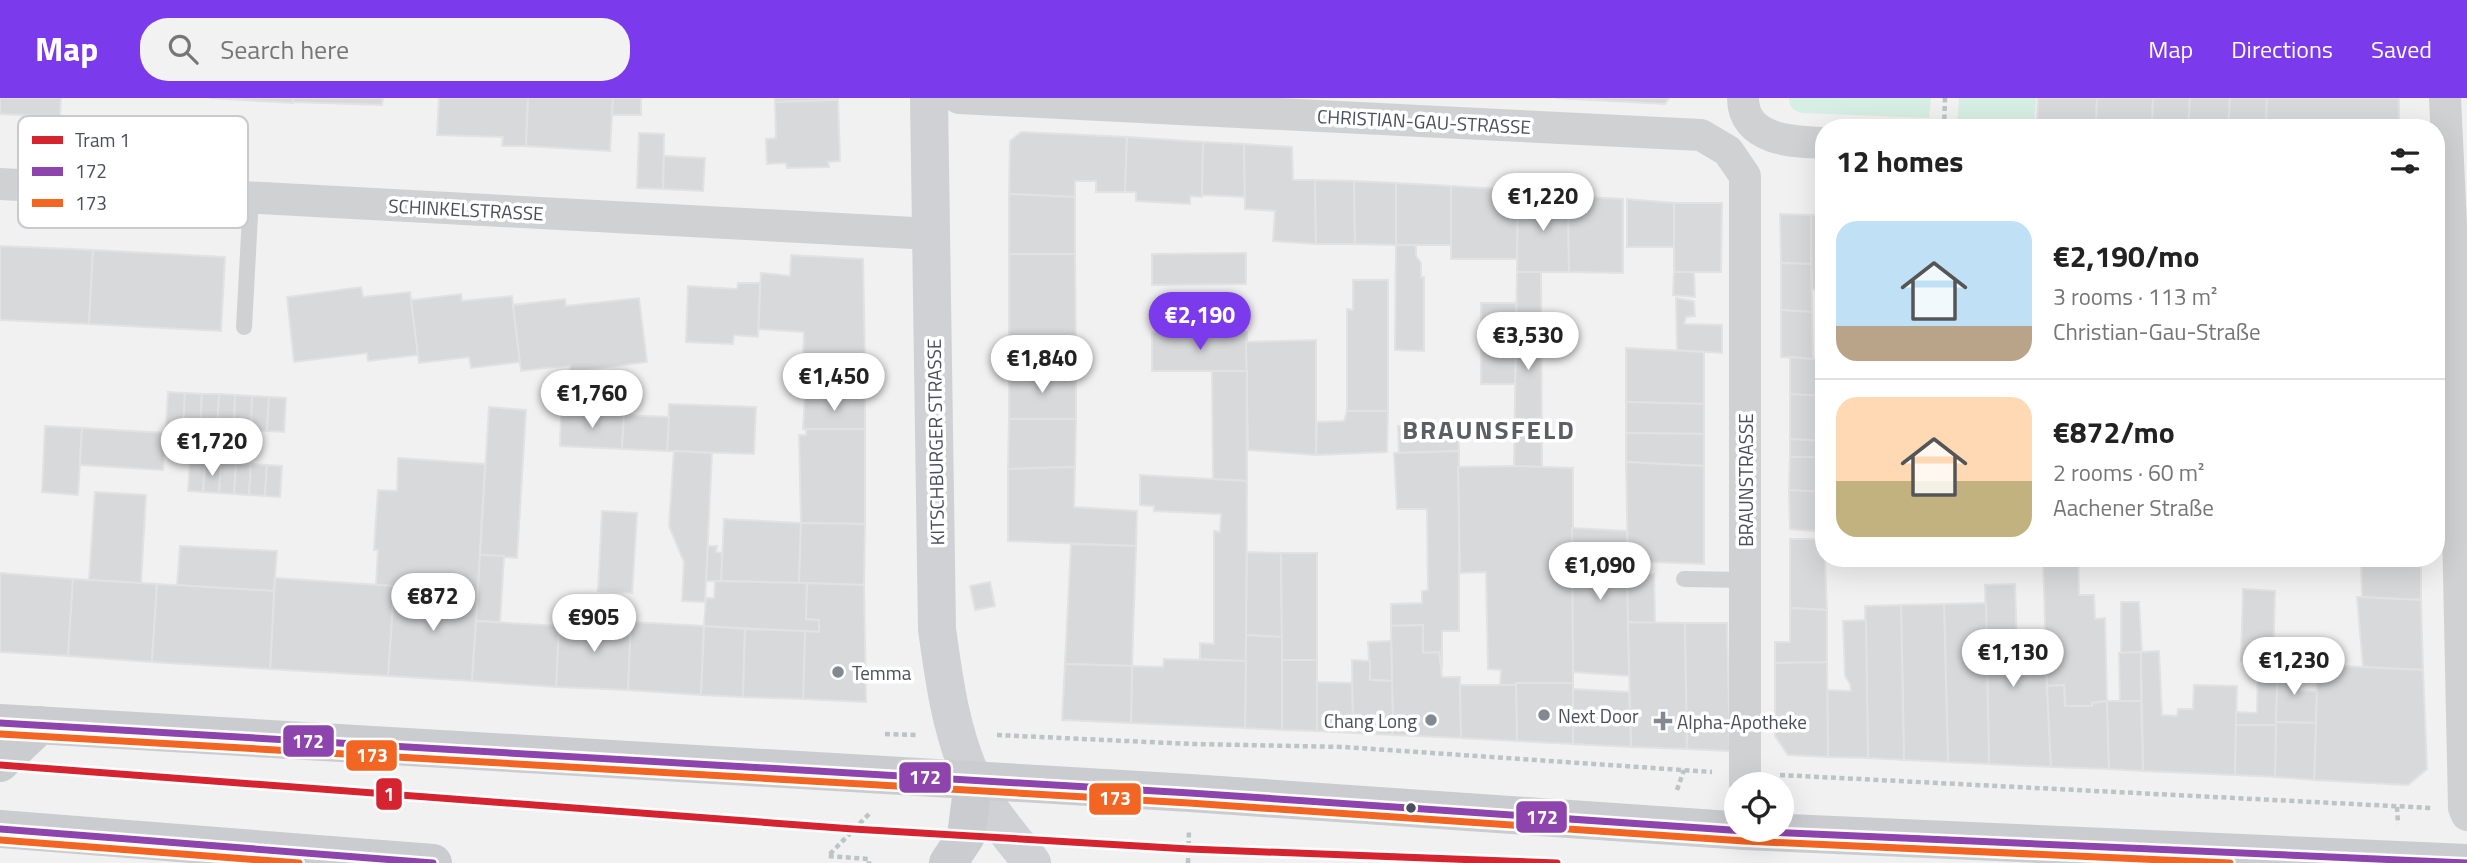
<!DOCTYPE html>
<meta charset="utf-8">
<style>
:root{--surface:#fff;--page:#f2f2f2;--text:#222;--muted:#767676;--line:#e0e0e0;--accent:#7c3aed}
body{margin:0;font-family:"Titillium Web",sans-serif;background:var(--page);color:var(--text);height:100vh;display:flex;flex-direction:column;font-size:26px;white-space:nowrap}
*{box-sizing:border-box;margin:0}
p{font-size:23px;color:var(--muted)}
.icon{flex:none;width:38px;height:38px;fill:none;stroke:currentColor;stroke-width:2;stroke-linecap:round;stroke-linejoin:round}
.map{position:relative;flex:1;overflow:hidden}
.side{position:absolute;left:1815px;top:21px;width:630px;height:448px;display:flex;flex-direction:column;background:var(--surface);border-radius:28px;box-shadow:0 7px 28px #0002}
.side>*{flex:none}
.fabs{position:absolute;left:1724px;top:674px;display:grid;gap:14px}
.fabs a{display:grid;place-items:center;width:70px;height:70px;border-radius:50%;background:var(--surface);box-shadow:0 7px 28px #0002;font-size:35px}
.price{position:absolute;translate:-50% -60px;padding:0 16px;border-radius:24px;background:#fff;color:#222;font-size:23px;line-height:46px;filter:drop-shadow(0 2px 4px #0008)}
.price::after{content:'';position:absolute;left:50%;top:42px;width:21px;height:16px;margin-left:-10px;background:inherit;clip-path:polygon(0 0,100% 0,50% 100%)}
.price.active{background:var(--accent);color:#fff}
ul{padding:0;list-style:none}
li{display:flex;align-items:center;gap:21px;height:175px;padding:0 21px}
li+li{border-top:2px solid var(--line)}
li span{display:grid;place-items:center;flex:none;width:196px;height:140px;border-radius:21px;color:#555}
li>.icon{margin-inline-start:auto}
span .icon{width:84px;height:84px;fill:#fffc;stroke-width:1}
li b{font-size:30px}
h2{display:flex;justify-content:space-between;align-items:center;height:84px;padding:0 21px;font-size:30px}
header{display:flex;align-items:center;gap:42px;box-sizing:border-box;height:98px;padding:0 35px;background:var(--accent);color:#fff}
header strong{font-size:33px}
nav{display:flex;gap:38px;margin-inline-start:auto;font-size:24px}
.search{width:490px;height:63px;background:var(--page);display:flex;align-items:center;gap:18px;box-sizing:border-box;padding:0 24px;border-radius:28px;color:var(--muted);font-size:26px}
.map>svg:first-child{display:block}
</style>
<header>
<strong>Map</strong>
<div class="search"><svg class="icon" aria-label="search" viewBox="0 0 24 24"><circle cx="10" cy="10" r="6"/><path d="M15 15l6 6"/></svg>Search here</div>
<nav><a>Map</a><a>Directions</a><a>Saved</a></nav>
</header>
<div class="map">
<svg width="2467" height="765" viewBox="0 0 2467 765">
<rect width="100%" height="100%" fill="#f1f1f1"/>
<!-- green -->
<g fill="#d7eee5">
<path d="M1789,0H1931L1929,20L1803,15C1793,13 1790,10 1789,0Z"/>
<polygon points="1959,0 2036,0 2034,29 1957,25"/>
</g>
<!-- building -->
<g fill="#d8d9db" stroke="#e2e2e3" stroke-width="2">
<polygon points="0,0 61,0 60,19 0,16"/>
<polygon points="209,0 293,0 293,5"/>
<polygon points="293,0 383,0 382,7 293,4"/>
<polygon points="439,0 528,0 526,48 502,48 503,39 437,37"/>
<polygon points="528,0 613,0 610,53 526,48"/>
<polygon points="613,0 641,0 641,17 612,17"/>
<polygon points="775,0 838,0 838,2 775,4"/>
<polygon points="1556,0 1669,0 1665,6"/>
<polygon points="2038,0 2097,0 2096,30 2037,28"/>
<polygon points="2097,0 2153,0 2152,30 2096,30"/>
<polygon points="2153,0 2190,0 2188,30 2152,30"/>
<polygon points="2190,0 2230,0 2228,30 2188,30"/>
<polygon points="2230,0 2267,0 2266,30 2228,30"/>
<polygon points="2267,0 2399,0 2399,24 2389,23 2389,30 2266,30"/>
<polygon points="838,2 840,63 828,64 829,69 787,70 786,65 767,66 766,41 776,40 775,4"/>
<polygon points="1021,34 1127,39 1125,94 1096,94 1096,83 1075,83 1075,99 1009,96 1010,43"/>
<polygon points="639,35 664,36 663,91 637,90"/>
<polygon points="1127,39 1203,44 1202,99 1190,98 1190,106 1136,103 1136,94 1125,94"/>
<polygon points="1203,44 1244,46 1245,99 1202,97"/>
<polygon points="1244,46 1292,49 1293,82 1315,82 1316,146 1273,143 1275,113 1245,111"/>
<polygon points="664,58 705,60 703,93 663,91"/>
<polygon points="1315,82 1354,83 1355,146 1316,146"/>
<polygon points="1354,83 1396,85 1396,147 1355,146"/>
<polygon points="1396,85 1451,88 1451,147 1396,147"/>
<polygon points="1451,88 1518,92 1517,161 1451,161"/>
<polygon points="1518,92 1568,98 1569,174 1517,174"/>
<polygon points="1009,96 1075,99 1075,156 1009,156"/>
<polygon points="1568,98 1623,101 1623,175 1569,174"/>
<polygon points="1627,101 1674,105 1674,149 1627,149"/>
<polygon points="1674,105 1722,105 1721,174 1674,174"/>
<polygon points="1780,116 1811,117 1811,166 1781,165"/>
<polygon points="1811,117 1824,118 1824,192 1812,191"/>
<polygon points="1396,147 1416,147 1416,158 1421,165 1421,179 1424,179 1424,253 1395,252"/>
<polygon points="0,148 93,152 89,226 0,222"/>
<polygon points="93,152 225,159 221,233 89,226"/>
<polygon points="1246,155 1246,186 1152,187 1152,156"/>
<polygon points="1009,156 1075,156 1076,273 1009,273"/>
<polygon points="791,157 863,161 865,263 803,263 804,234 758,231 761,175 790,178"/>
<polygon points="1781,165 1811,166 1812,214 1781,212"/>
<polygon points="1517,174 1541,174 1542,369 1514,368"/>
<polygon points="1674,174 1694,174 1695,199 1673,197"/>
<polygon points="1353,182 1388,182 1388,313 1347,313 1347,211 1353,212"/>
<polygon points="738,185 760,185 758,239 734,237 733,246 686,244 688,188 737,191"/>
<polygon points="361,189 363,199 410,194 418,257 368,263 367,255 294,264 287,199"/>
<polygon points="461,196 462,203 512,198 520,264 471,270 469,259 419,265 411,202"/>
<polygon points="639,200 647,264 571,274 570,267 521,273 513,207 565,201 566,208"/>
<polygon points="1676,200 1694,203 1695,218 1686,219 1684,226 1722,227 1722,255 1677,252"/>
<polygon points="1481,205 1516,205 1515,286 1481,286"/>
<polygon points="1781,212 1812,214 1813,261 1781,259"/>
<rect x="1152" y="234" width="95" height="39"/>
<polygon points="1316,242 1316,357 1248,352 1246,244"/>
<polygon points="1626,250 1704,254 1704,306 1626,304"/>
<polygon points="1790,259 1824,262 1824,298 1790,296"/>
<polygon points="812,263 865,263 865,300 805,299 805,270 813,270"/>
<rect x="1009" y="273" width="67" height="48"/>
<polygon points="1212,273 1247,273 1247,383 1213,381"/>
<polygon points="168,294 185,295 183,329 166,328"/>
<polygon points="185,295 202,296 200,330 183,329"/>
<polygon points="202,296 219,296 217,331 200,330"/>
<polygon points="219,296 235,297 234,331 217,331"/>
<polygon points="1790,296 1824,298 1824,343 1790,341"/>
<polygon points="235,297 252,298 251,332 234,331"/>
<polygon points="252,298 269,299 267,333 251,332"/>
<polygon points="269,299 286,300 284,334 267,333"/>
<polygon points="805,299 865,300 865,331 803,331"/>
<polygon points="1626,304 1704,306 1704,336 1626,335"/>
<polygon points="669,306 756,309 754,356 667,353"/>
<polygon points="489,309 526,312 517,460 480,457"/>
<polygon points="1347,313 1388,313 1387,354 1316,357 1317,324 1344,323"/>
<polygon points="561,314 624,317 622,351 560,348"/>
<polygon points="624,317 669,319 667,353 622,351"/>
<polygon points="1009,321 1076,321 1075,369 1008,371"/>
<polygon points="1458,326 1459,353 1399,355 1398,328"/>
<polygon points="45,328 82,330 78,397 42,394"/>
<polygon points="82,330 166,335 163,372 80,367"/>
<polygon points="806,331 865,331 865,426 801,425 799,337 806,337"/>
<polygon points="1626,335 1704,336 1704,368 1626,364"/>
<polygon points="1790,341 1824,343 1824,359 1790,359"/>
<polygon points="674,353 712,355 705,504 682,503 684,464 669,428"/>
<polygon points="1459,353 1459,533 1442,533 1442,571 1440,571 1439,554 1423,555 1423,527 1391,528 1391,506 1422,505 1422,493 1428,492 1427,411 1397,411 1394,355"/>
<polygon points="1790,359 1824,359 1824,394 1789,392"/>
<polygon points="398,360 485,366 477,504 456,503 457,483 408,479 407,502 393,502 394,488 376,487 378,452 374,452 378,392 397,393"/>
<polygon points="190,363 205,364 203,394 188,393"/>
<polygon points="205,364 221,365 219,395 203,394"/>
<polygon points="1626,364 1704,368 1704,466 1628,463"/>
<polygon points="221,365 236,366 234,396 219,395"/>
<polygon points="236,366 251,366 249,397 234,396"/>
<polygon points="251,366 267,367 265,398 249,397"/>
<polygon points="267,367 282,368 280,399 265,398"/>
<polygon points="1514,368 1573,370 1573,585 1500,587 1501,572 1488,571 1486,474 1460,475 1458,369"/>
<polygon points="1075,369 1074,409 1137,413 1136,448 1008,443 1008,371"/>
<polygon points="1140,377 1247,383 1246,563 1200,561 1200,545 1214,546 1214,433 1220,434 1221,416 1154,413 1154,408 1140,407"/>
<polygon points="1789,392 1824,394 1824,434 1790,431"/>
<polygon points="95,394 146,397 141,485 89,482"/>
<polygon points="602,413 637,415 632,495 598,493"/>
<polygon points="724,421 801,425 799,485 721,483"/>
<polygon points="801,425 865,426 864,487 799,485"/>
<polygon points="1572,430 1627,433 1629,578 1573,574"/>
<polygon points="1790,441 1824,441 1827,512 1790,510"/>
<polygon points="1071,446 1136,448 1132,568 1065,566"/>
<polygon points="180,448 277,453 274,493 177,487"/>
<polygon points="708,448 717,448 716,454 722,455 721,483 706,483"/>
<polygon points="1247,454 1281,455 1282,539 1246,537"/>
<polygon points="1281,455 1317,455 1317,562 1282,562"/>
<polygon points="480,457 504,458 500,524 476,523"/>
<polygon points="2043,460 2078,460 2079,497 2094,497 2095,521 2105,520 2107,603 2092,605 2092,608 2065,608 2064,587 2047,588"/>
<polygon points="2361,460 2421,460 2421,502 2362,499"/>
<polygon points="1627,467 1641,467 1641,476 1654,476 1655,525 1628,524"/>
<polygon points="0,475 73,481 68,558 0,554"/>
<polygon points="408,479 457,483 456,503 477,504 472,583 388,578 393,502 407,502"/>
<polygon points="275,480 394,488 388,578 270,571"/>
<polygon points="73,481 157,486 152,564 68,558"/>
<polygon points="715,483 807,485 806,521 819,522 819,534 704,528 706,500 714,500"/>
<polygon points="990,484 995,508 975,512 970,488"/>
<polygon points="807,485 864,487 866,604 803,601 805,533 819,534 819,522 806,521"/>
<polygon points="157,486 274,493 270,571 152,564"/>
<polygon points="2015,486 2017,548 2026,548 2026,569 2046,569 2051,669 1989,666 1985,487"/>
<polygon points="2243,491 2275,493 2273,565 2241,563"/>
<polygon points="2357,499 2421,502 2423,572 2363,569"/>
<polygon points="2121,504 2139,504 2142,554 2121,555"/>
<polygon points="1986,505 1989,666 1948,664 1944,506"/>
<polygon points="1944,506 1948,664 1904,662 1901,507"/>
<polygon points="1901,507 1904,662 1868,660 1865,508"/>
<polygon points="1790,510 1827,512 1827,564 1775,565 1775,544 1790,544"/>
<polygon points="559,521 631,524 628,592 556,589"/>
<polygon points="1866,522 1868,660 1828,659 1827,592 1851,593 1850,586 1845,578 1843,523"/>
<polygon points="476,523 559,528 556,589 472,583"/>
<polygon points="631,524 704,528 701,597 628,592"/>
<polygon points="1628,524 1685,525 1687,651 1631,649"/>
<polygon points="1685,525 1727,525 1730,653 1687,651"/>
<polygon points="1423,527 1423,555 1439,554 1442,579 1460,579 1461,640 1393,637 1391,528"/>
<polygon points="704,528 745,531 743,599 701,597"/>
<polygon points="745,531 805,533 803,601 743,599"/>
<polygon points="1246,537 1282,539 1282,632 1245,630"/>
<polygon points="1391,543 1392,583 1370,582 1368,544"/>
<polygon points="2159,553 2162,617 2177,618 2178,611 2193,611 2194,587 2237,588 2235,677 2143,673 2141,554"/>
<polygon points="2141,554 2141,603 2120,604 2119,555"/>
<polygon points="1164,561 1246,563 1245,630 1131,625 1132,568 1163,569"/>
<polygon points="1282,562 1317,562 1317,633 1282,632"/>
<polygon points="1352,562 1370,563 1370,582 1392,583 1393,637 1353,635"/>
<polygon points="1827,564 1828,659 1788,657 1775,638 1775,565"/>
<polygon points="2258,564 2278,565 2276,627 2236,627 2236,614 2257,615"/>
<polygon points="2278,565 2302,566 2300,593 2317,594 2316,625 2276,624"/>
<polygon points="1065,566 1132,568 1131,625 1062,622"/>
<polygon points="2318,567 2423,572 2427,671 2408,687 2314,682"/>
<polygon points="1317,584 1352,585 1353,635 1317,633"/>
<polygon points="1516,585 1573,585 1573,646 1517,643"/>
<polygon points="1460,587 1516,587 1517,643 1461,640"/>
<polygon points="2064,587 2065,608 2092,608 2092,605 2107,603 2109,671 2051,669 2047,588"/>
<polygon points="1573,591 1629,594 1631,649 1573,646"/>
<polygon points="2107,603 2141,603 2143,673 2109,671"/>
<polygon points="2276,624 2316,625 2314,682 2275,679"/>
<polygon points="2236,627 2276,627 2275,679 2235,677"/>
</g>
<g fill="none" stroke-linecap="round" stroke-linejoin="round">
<!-- path -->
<g stroke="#bbc5c5" stroke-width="4.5" stroke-dasharray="5 3.5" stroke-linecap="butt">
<polyline points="1944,30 1945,0"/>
<polyline points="885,636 918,637"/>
<polyline points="997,637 1192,646 1344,649 1712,674"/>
<polyline points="1780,677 2432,710"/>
<polyline points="1677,692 1684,672"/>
<polyline points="2397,709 2398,726"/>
<polyline points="869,716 828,758 869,761 869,765"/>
<polyline points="1188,765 1189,731"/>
</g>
<!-- lane -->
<g stroke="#cfd1d3" stroke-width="16">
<polyline points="244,229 251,99"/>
<polyline points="1684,481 1745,482"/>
</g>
<!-- street -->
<g stroke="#cfd1d3" stroke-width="32">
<polyline points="959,0 1701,37 1728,53 1745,78 1745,686"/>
<path d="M1743,0C1743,42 1792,44 1824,45"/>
<polyline points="2445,0 2452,147 2464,710 2467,717"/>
<polyline points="0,86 932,136"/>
</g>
<!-- secondary -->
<path stroke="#d0d1d4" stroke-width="38" d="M929,0L937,531C944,582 951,635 973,682C985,709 1013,741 1032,765"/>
<!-- primary -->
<g stroke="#caccd0" stroke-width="38">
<polyline points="0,625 1190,695 1745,733 2467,765"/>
<polyline points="0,665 40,627"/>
<polyline points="0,731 433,765"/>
<polyline points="948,765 966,738 973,684"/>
</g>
<!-- bus-1 casing -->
<g stroke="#fff" stroke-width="12">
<g id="bus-1">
<polyline points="0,625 1190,695 1745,733 2467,765"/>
<polyline points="0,731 433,765"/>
</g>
</g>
<!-- bus-2 casing -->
<g stroke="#fff" stroke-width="12">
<g id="bus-2">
<polyline points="0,636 1189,705 1744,743 2230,765"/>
<polyline points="0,742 299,765"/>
</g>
</g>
<!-- bus-1 -->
<use href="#bus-1" stroke="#8e44ad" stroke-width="7"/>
<!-- bus-2 -->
<use href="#bus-2" stroke="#f26522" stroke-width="7"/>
<!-- tram-1 casing -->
<g stroke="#fff" stroke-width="12">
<polyline id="tram-1" points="0,667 853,731 1189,751 1557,765"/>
</g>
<!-- tram-1 -->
<use href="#tram-1" stroke="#d52330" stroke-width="7"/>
</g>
<!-- markers -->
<g fill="#848890" stroke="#fff" stroke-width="2.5">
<circle cx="838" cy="574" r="7"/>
<circle cx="1544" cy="617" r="7"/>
<circle cx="1431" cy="622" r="7"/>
<path d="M1659.5 612.5h7v7h7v7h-7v7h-7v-7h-7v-7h7z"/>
</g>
<circle fill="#494f5c" stroke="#fff" stroke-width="2.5" cx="1411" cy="710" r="6"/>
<g text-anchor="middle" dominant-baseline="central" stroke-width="7" stroke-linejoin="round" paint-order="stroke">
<!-- street labels -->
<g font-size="19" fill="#494f5c" stroke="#fff">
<text transform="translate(1424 23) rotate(3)">CHRISTIAN-GAU-STRASSE</text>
<text transform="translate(466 111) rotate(3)">SCHINKELSTRASSE</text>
<text transform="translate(935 344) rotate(-91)">KITSCHBURGER STRASSE</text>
<text transform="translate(1745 382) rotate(-90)">BRAUNSTRASSE</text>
</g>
<!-- poi labels -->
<g font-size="19" fill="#494f5c" stroke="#fff" text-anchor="start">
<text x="852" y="574">Temma</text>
<text x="1558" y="617">Next Door</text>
<text x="1417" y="622" text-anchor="end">Chang Long</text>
<text x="1677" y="623">Alpha-Apotheke</text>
</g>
<!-- district labels -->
<g font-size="26" font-weight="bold" letter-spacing="2" fill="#5d5e64" stroke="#fff">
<text x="1489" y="331">BRAUNSFELD</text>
</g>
</g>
<!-- legend -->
<rect x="18" y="18" width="230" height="112" rx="10" fill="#fff" stroke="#c8cace" stroke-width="2"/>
<rect x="32" y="38" width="31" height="8" fill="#d52330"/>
<rect x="32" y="69" width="31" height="9" fill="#8e44ad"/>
<rect x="32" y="101" width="31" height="8" fill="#f26522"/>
<g font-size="19" fill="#494f5c">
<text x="75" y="49">Tram 1</text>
<text x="75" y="80">172</text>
<text x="75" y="112">173</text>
</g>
<g stroke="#fff" stroke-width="2.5">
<rect x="282" y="626" width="53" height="34" rx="7" fill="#8e44ad"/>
<rect x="345" y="641" width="53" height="33" rx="7" fill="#f26522"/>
<rect x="898" y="663" width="54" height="33" rx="7" fill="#8e44ad"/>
<rect x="375" y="679" width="28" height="34" rx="7" fill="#d52330"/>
<rect x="1088" y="684" width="54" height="34" rx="7" fill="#f26522"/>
<rect x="1515" y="702" width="53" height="34" rx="7" fill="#8e44ad"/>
</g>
<g font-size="19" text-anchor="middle" font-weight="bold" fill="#fff">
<text x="308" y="650">172</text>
<text x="372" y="664">173</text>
<text x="925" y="686">172</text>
<text x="389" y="703">1</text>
<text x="1115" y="707">173</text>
<text x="1542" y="726">172</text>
</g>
</svg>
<div class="fabs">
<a><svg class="icon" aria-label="locate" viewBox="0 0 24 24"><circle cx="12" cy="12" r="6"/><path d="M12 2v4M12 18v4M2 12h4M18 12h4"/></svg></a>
</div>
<b class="price" style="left:1543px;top:135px">€1,220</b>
<b class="price active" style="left:1200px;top:254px">€2,190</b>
<b class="price" style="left:1528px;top:274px">€3,530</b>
<b class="price" style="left:1042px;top:297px">€1,840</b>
<b class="price" style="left:834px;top:315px">€1,450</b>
<b class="price" style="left:592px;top:332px">€1,760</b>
<b class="price" style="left:212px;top:380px">€1,720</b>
<b class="price" style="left:1600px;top:504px">€1,090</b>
<b class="price" style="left:433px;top:535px">€872</b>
<b class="price" style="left:594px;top:556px">€905</b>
<b class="price" style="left:2013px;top:591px">€1,130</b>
<b class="price" style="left:2294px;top:599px">€1,230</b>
<section class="side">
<h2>12 homes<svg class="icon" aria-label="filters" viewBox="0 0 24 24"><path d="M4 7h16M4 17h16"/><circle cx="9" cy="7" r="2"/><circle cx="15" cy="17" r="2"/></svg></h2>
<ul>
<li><span style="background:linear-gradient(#bfe0f5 75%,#b9a48a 0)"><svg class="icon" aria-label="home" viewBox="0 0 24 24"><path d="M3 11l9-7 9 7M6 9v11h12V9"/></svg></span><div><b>€2,190/mo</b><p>3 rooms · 113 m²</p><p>Christian-Gau-Straße</p></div></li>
<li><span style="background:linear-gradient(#ffd9b3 60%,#c2b280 0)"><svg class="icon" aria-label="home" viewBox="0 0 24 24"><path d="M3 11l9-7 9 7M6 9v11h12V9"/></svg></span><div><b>€872/mo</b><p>2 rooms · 60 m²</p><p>Aachener Straße</p></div></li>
</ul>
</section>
</div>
